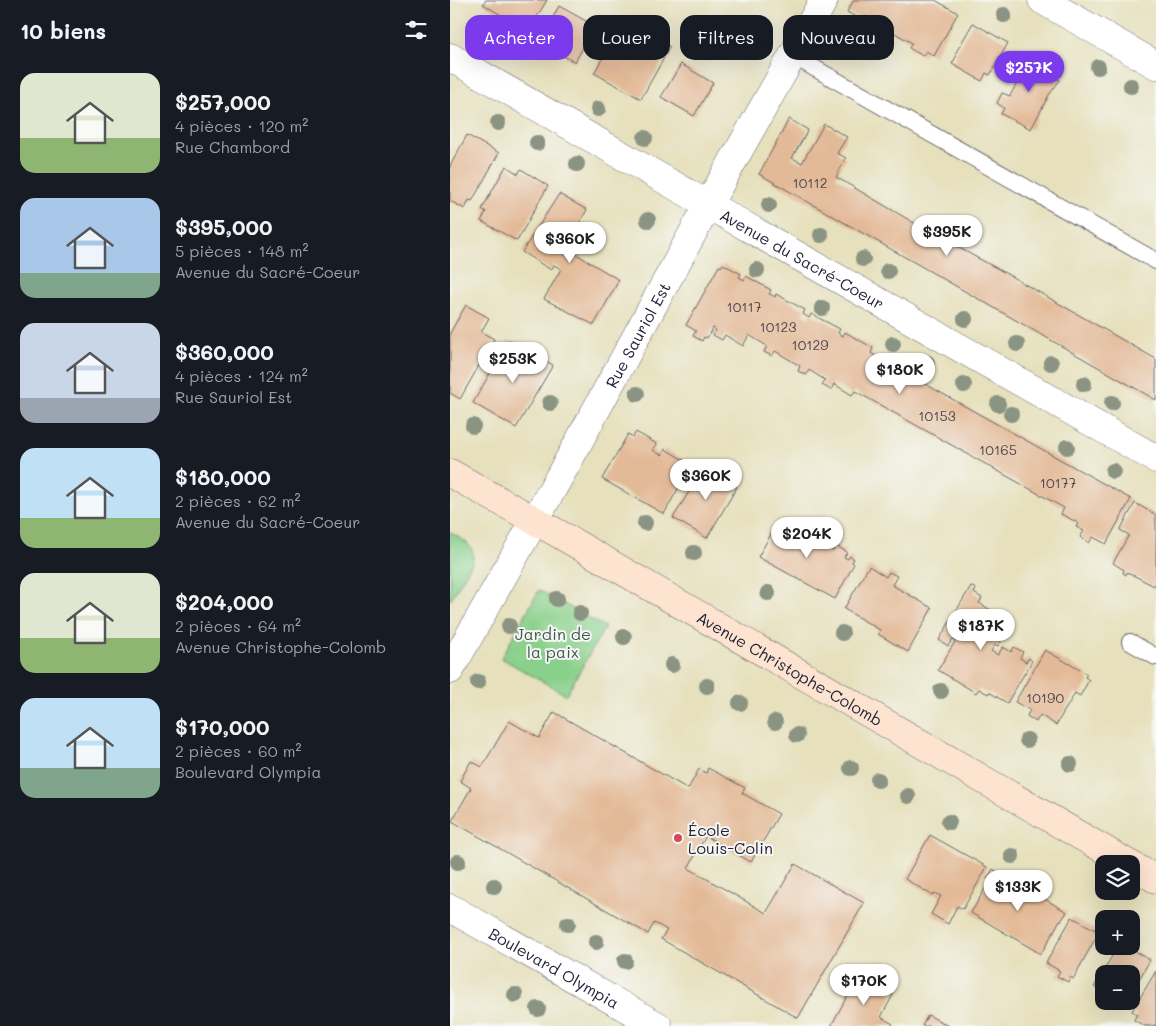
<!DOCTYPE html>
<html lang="fr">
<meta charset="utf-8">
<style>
:root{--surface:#171b24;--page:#20242c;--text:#f1f3f6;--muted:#9ea1a6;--accent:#7c3aed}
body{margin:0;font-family:Mali,sans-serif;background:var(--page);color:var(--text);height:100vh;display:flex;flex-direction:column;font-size:19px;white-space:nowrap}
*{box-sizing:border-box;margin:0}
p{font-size:16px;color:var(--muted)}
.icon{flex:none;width:28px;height:28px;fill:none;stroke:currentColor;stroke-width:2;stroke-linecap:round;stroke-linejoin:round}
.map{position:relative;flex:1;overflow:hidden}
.sheet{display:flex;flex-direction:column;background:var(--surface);width:450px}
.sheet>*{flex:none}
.banner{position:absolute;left:15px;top:15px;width:475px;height:45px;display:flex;gap:10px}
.buttons{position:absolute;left:645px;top:855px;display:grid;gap:10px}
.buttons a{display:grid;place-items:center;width:45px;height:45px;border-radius:10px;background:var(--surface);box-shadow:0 5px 20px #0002;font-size:25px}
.price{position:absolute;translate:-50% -42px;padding:0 11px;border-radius:18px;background:#fff;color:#222;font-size:16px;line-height:32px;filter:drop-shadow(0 1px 2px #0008)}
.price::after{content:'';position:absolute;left:50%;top:30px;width:15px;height:11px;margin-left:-8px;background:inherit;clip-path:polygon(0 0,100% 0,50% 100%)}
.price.current{background:var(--accent);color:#fff}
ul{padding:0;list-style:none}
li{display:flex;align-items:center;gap:15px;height:125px;padding:0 20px}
li span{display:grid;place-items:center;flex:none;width:140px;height:100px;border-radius:15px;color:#555}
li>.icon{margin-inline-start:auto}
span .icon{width:60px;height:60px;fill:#fffc;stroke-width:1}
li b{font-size:21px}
h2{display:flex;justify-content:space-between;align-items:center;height:60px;padding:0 20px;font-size:21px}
.tag{padding:0 18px;border-radius:15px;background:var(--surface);box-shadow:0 5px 20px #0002;font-size:18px;line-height:45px}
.tag.current{background:var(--accent);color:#fff}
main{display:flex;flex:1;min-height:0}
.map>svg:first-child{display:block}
</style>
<main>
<section class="sheet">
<h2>10 biens<svg class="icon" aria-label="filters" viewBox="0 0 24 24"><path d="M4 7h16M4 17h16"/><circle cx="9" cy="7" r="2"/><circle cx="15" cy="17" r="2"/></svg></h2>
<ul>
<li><span style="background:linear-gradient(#dfe7d0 65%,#8fb573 0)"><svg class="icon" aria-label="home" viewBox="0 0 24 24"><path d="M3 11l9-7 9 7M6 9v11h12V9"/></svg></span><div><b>$257,000</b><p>4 pièces · 120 m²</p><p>Rue Chambord</p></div></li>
<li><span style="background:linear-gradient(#a9c7e8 75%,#7fa58c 0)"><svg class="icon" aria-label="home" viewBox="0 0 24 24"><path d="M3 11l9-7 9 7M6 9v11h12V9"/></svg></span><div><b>$395,000</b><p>5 pièces · 148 m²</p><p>Avenue du Sacré-Coeur</p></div></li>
<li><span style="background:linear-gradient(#c9d6e8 75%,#9aa5b1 0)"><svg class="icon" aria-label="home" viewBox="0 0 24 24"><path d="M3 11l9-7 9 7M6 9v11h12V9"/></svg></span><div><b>$360,000</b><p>4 pièces · 124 m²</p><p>Rue Sauriol Est</p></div></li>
<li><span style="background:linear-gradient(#bfe0f5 70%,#8fb573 0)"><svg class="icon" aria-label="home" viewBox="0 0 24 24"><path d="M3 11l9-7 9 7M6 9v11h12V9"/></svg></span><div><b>$180,000</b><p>2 pièces · 62 m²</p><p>Avenue du Sacré-Coeur</p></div></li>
<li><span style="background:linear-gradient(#dfe7d0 65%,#8fb573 0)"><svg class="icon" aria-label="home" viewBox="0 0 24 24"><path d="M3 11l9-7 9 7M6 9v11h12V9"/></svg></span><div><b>$204,000</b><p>2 pièces · 64 m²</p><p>Avenue Christophe-Colomb</p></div></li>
<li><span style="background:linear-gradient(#bfe0f5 70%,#7fa58c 0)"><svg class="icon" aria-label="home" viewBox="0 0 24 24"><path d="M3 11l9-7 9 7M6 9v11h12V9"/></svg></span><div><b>$170,000</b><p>2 pièces · 60 m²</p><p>Boulevard Olympia</p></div></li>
</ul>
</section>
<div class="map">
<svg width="706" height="1026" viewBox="0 0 706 1026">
<rect width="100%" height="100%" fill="#f6f6f2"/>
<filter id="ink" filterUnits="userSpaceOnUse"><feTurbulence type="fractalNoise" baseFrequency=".02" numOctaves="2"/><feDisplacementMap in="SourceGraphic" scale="10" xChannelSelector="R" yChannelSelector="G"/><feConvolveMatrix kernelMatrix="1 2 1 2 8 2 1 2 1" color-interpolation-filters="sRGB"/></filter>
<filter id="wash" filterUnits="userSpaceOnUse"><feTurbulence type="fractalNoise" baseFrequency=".0096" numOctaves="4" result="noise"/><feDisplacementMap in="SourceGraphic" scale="20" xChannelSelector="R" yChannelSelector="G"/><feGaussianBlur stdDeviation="1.12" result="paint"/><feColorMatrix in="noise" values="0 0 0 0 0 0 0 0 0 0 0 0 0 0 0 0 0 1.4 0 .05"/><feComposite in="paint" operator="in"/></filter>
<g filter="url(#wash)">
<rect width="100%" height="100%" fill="#e6e0bc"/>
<!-- green -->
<g fill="#88d08b" stroke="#557963">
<path d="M0,532C13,540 27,545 22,563L0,601Z"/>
<polygon points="89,590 155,627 116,695 51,658"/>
</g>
<g id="blocks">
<!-- building -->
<g fill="#e3ba97">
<polygon points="36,0 97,0 76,35 49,19 51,15 33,4"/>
<polygon points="404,0 485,0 508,13 484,56 476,51 473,56 459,48 462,43 415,16 413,21 397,12"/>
<polygon points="109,6 145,26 125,62 89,43"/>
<polygon points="174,20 220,47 191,99 144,73"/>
<polygon points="523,23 558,43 540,75 536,73 532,81 502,64 507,55 505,54"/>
<polygon points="582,53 598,63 593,71 610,80 599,95 581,129 551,114 554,108 547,103 552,93 560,96 577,64 578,65 577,62"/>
<polygon points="231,64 263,83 244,116 211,97"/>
<polygon points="339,119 358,130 342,158 352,163 374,124 397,137 387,153 396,158 386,177 483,234 550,270 706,359 706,400 309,174"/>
<polygon points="17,135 49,153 22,201 19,200 15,209 0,201 0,166"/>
<polygon points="56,166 68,174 71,169 98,186 67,241 31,221 36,212 32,209"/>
<polygon points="109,194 137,210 117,243 123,247 121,251 169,280 144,325 94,299 111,269 104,265 101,270 72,252"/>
<polygon points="273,264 291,274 289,277 294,280 296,276 321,290 319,294 322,295 325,297 326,294 355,310 353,314 359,318 361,314 390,329 388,333 391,335 393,336 395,332 423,348 421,353 425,356 681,499 656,544 643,537 639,543 630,537 634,531 626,527 628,523 611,514 614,508 405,391 402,395 384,384 381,390 372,385 375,380 359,370 356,375 348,371 350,366 325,351 322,356 314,352 317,346 299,335 293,346 275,335 272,340 263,335 266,330 264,328 263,328 257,338 254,337 252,341 243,336 246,331 236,325 269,266 271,267"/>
<polygon points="16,305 39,318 31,332 44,339 10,399 0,393 0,333"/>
<polygon points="59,340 103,365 66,428 23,403"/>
<polygon points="186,432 207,444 203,450 207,453 212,455 215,449 237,462 234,466 239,469 214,514 152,479 178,434 183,437"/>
<polygon points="262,466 283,478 280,483 287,487 257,538 223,518 253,469 259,472"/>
<polygon points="685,503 706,515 706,582 704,586 677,572 676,575 673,573 674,570 663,563 679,535 670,530"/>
<polygon points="332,519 337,521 335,524 340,527 343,522 353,528 351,533 383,551 386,546 397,552 394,557 398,559 400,556 404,559 402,562 404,564 385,599 308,557 329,520 330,521"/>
<polygon points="419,566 436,577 439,572 447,576 442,585 482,608 458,652 428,634 430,630 394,609"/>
<polygon points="521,586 526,589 524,593 532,598 529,603 562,623 548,646 545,645 541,651 548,655 553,647 561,652 564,647 573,652 570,658 576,662 579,658 582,661 557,703 539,692 538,694 529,689 526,693 488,670 506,640 503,639 498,646 489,640"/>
<polygon points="595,650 637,674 635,677 639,680 630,696 625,693 606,725 590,715 586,722 577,716 580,710 565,702"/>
<polygon points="104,712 238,789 249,769 256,773 258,768 295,788 292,793 329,814 301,862 256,836 238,868 316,913 345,864 414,903 348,1018 211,939 217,930 210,926 204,923 198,934 2,821 21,788 10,781 21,761 32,767 59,721 89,738"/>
<polygon points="480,835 537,867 513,909 507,906 498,924 481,914 491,896 484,893 482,895 455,879"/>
<polygon points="543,869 617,912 611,921 610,920 591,954 521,913 540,880 537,879"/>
<polygon points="622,917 649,932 623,979 620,977 618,982 607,976 610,971 596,963"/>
<polygon points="668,946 677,946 700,960 681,993 681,974 654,974 654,992 644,987"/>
<polygon points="706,971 706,1026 704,1025 703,1026 695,1026 684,1020 687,1014 682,1011"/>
<polygon points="408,976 443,995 431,1017 443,1024 442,1026 381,1026"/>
<polygon points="478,1015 499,1026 472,1026"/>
</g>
</g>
</g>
<g filter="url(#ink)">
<use href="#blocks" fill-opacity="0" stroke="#676468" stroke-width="1"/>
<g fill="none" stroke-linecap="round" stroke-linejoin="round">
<!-- lane casing -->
<g stroke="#676468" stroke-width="18">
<g id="lane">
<polyline points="343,56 706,261"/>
<polyline points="680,642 706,657"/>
</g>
</g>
<!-- street casing -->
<g stroke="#676468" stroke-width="29">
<g id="street">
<polyline points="592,0 706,65"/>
<path id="s1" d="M0,57L276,215L706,459"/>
<path id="s2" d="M0,670L116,465L258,205L374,0"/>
<path id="s3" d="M0,908L208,1026"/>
</g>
</g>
<!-- secondary casing -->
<g stroke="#676468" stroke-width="29">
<g id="secondary">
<path id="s4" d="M0,473L109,534L679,864"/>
<polyline points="681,865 706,879"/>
</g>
</g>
<!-- lane -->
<use href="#lane" stroke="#fff" stroke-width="16"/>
<!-- street -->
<use href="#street" stroke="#fff" stroke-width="28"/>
<!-- secondary -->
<use href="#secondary" stroke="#fde4d1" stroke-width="28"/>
</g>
<!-- trees -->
<g fill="#8b9482">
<circle cx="554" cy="15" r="8"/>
<circle cx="648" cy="67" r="8"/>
<circle cx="681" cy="86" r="8"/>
<circle cx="148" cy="109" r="8"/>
<circle cx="48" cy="123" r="8"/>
<circle cx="195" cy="138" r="8"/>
<circle cx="87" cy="143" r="8"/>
<circle cx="127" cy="164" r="8"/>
<circle cx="319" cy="205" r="8"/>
<circle cx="198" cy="220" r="8"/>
<circle cx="371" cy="235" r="8"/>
<circle cx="413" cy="259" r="8"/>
<circle cx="307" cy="270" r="8"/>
<circle cx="438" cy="271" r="8"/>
<circle cx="372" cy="308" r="8"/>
<circle cx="515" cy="319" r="8"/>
<circle cx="443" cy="344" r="8"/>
<circle cx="567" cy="344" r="8"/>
<circle cx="477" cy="363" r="8"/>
<circle cx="601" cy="363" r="8"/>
<circle cx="634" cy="384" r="8"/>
<circle cx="514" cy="385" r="8"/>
<circle cx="187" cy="394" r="8"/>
<circle cx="100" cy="403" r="8"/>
<circle cx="662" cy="403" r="8"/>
<circle cx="548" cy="404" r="8"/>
<circle cx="561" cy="414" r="8"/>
<circle cx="23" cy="426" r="8"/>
<circle cx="617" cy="447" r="8"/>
<circle cx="663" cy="471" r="8"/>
<circle cx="195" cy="523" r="8"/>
<circle cx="244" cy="553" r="8"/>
<circle cx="318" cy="593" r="8"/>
<circle cx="107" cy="599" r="8"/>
<circle cx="130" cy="613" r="8"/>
<circle cx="59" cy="626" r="8"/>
<circle cx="392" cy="633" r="8"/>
<circle cx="174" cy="637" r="8"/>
<circle cx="222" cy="665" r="8"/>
<circle cx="28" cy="682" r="8"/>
<circle cx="257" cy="686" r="8"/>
<circle cx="491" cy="691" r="8"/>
<circle cx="290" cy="703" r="8"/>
<circle cx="325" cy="722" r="8"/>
<circle cx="347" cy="735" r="8"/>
<circle cx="577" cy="740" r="8"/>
<circle cx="620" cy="764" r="8"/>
<circle cx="401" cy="768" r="8"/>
<circle cx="428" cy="780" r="8"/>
<circle cx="458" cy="796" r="8"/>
<circle cx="499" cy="822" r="8"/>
<circle cx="562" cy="856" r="8"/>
<circle cx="8" cy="862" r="8"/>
<circle cx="44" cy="886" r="8"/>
<circle cx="118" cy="924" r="8"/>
<circle cx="146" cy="942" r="8"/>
<circle cx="175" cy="961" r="8"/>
<circle cx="65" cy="995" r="8"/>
<circle cx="88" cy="1009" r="8"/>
</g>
</g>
<!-- markers -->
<circle fill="#d1495b" stroke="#f6f6f2" stroke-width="2" cx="228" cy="838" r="5"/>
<g text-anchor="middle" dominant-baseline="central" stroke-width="4" stroke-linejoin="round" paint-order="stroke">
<!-- number labels -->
<g font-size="14" fill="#524852">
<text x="360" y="182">10112</text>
<text x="294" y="306">10117</text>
<text x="328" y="326">10123</text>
<text x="360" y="344">10129</text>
<text x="487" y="415">10153</text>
<text x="548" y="449">10165</text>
<text x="608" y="482">10177</text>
<text x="595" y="697">10190</text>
</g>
<!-- street labels -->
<g font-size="16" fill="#22223b" stroke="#f6f6f2">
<text stroke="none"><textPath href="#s1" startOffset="406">Avenue du Sacré-Coeur</textPath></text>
<text stroke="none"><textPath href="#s2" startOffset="384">Rue Sauriol Est</textPath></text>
<text stroke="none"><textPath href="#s4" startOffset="392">Avenue Christophe-Colomb</textPath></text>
<text stroke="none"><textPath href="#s3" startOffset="120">Boulevard Olympia</textPath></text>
</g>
<!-- park labels -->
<g font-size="16" fill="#415653" stroke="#f6f6f2">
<text x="103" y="633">Jardin de<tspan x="103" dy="18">la paix</tspan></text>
</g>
<!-- poi labels -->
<g font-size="16" fill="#22223b" stroke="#f6f6f2" text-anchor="start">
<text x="238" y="829">École<tspan x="238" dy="18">Louis-Colin</tspan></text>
</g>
</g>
</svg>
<div class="buttons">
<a><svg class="icon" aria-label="layers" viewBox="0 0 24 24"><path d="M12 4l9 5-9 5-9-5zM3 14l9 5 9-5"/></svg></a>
<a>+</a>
<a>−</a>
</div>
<b class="price current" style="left:579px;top:93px">$257K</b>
<b class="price" style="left:497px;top:257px">$395K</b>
<b class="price" style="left:120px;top:264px">$360K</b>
<b class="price" style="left:63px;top:384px">$253K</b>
<b class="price" style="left:450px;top:395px">$180K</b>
<b class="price" style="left:256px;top:501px">$360K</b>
<b class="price" style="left:357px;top:559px">$204K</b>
<b class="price" style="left:531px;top:651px">$187K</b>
<b class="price" style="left:568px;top:912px">$133K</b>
<b class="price" style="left:414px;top:1006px">$170K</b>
<div class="banner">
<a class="tag current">Acheter</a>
<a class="tag">Louer</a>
<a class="tag">Filtres</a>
<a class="tag">Nouveau</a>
</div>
</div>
</main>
